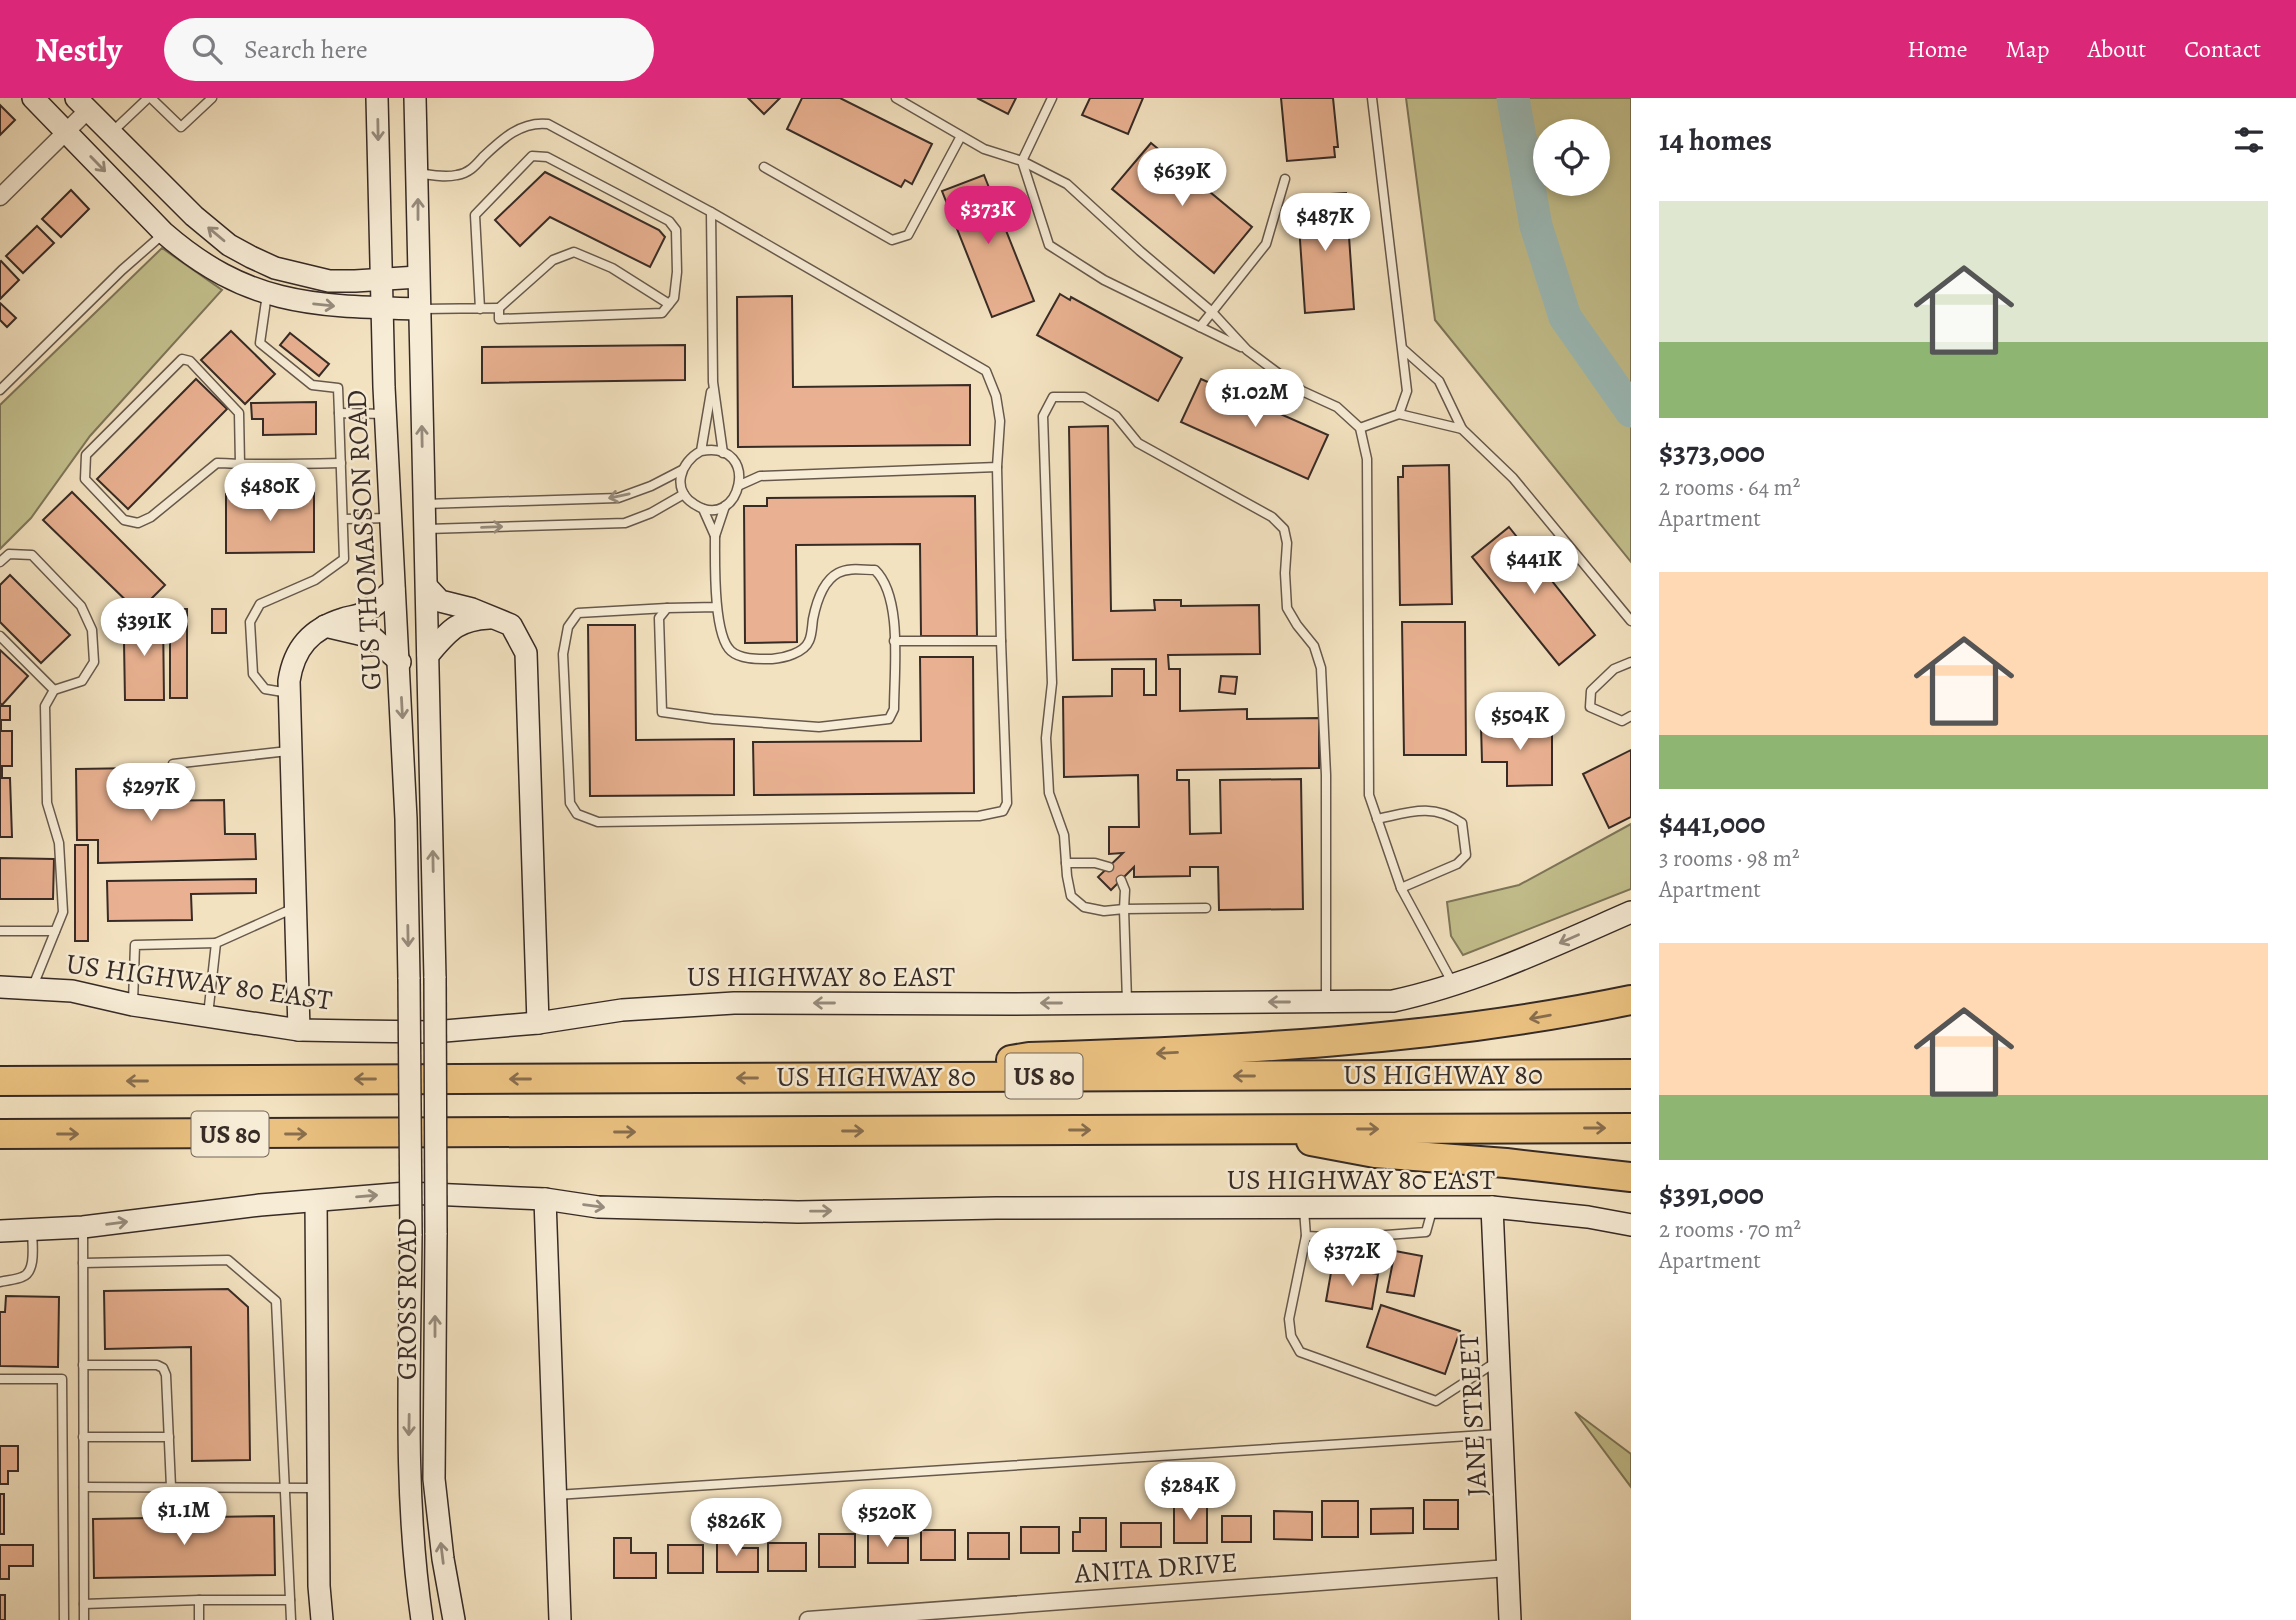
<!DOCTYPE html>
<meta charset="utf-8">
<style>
:root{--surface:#fff;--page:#f7f7f7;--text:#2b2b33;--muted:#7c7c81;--accent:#db2777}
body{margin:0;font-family:Alegreya,serif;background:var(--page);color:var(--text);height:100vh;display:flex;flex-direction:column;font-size:26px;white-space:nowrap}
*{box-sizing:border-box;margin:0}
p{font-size:23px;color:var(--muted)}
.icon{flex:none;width:38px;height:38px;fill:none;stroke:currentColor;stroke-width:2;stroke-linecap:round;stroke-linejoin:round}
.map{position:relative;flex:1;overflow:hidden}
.drawer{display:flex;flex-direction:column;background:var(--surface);width:665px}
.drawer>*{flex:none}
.fabs{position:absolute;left:1533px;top:21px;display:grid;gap:14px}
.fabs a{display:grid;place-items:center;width:77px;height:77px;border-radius:50%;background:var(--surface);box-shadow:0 4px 10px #0003;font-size:35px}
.price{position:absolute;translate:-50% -60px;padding:0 16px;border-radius:24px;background:#fff;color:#222;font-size:23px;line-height:46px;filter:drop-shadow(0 2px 4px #0008)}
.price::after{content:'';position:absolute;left:50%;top:42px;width:21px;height:16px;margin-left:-10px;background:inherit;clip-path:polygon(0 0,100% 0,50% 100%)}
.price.selected{background:var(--accent);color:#fff}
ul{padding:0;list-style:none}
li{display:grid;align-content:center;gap:14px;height:371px;padding:0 28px}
li span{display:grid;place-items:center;height:217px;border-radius:0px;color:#555}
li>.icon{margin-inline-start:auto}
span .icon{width:126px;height:126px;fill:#fffc;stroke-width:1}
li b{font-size:30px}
h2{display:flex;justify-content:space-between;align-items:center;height:84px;padding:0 28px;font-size:30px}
header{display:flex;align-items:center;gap:42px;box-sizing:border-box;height:98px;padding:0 35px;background:var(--accent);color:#fff}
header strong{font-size:33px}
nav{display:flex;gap:38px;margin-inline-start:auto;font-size:24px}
.search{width:490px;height:63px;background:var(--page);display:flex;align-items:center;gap:18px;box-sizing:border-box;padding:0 24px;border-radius:38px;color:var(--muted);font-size:26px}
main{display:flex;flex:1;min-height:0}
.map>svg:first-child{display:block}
</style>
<header>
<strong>Nestly</strong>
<div class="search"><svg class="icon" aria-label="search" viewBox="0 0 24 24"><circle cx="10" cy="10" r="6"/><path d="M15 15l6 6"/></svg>Search here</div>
<nav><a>Home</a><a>Map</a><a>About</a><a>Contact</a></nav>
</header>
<main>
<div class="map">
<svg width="1631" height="1522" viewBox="0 0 1631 1522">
<rect width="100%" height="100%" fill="#f3e2c0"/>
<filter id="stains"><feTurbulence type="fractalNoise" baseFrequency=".00286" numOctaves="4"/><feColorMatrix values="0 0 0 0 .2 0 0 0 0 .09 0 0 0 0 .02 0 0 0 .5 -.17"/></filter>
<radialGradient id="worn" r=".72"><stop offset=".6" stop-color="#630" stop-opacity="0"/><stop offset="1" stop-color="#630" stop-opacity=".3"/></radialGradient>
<!-- green -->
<g fill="#c3c08d" stroke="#7d765a" stroke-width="2" fill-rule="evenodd">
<path d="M1406,0H1631V464L1435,222ZM1545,33H1598V86H1545Z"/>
<polygon points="162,150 222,192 90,338 31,420 0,451 0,307"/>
<polygon points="1631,726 1631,791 1463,857 1451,838 1447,804 1519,787"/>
<polygon points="1575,1314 1631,1356 1631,1389"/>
</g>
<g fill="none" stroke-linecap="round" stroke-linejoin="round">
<!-- river -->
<polyline stroke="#9dbcb9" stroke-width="33" points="1513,0 1536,128 1565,219 1631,313"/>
</g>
<!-- building -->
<g fill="#e9b191" stroke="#372b26" stroke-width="2">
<polygon points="748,0 780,0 764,16"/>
<polygon points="802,0 840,0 932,46 912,86 905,82 901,89 787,31"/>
<polygon points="977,0 1016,0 1008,16"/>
<polygon points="1090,0 1143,0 1128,36 1082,17"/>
<polygon points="1281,0 1333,0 1338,49 1334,49 1335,59 1287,63"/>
<polygon points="0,7 15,22 0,37"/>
<polygon points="1151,45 1252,129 1214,175 1112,91"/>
<polygon points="545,74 659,132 665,139 650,169 550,119 520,148 495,122"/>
<polygon points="984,77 1034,203 992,219 942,93"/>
<polygon points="71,92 89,111 61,139 42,121"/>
<polygon points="1346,95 1354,211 1305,215 1297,98"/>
<polygon points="37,128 54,145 23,175 6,158"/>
<polygon points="1,163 19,182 0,201 0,164"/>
<polygon points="1060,196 1070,202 1071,199 1182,260 1158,303 1037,237"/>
<polygon points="792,198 793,289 970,287 970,347 738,349 737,199"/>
<polygon points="0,205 16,220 7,229 0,222"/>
<polygon points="231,233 275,276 245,306 201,262"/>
<polygon points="290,235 329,266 319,278 280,247"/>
<polygon points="685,247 685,282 482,285 482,249"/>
<polygon points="196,281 227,311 128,411 97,381"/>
<polygon points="1201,281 1328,337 1308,381 1181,324"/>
<polygon points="316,304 316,336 263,337 263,321 252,321 251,305"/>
<polygon points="1108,328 1111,513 1155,512 1154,502 1181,502 1181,508 1259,507 1260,556 1168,557 1169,571 1180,571 1180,613 1247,611 1247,621 1319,620 1319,670 1177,672 1177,682 1189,682 1190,736 1221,735 1220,682 1301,681 1303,811 1219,812 1218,769 1190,769 1190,778 1134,779 1134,769 1111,792 1098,779 1123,755 1109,756 1109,729 1139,729 1138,677 1064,679 1063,599 1112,598 1112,571 1144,571 1144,597 1156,597 1156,561 1073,562 1069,329"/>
<polygon points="1449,367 1452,506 1400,507 1398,379 1403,379 1403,368"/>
<polygon points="72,394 165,487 138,514 43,422"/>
<polygon points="314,395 314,454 226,455 226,396"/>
<polygon points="975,398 977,538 921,538 920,446 796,447 797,544 745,545 744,408 767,408 767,400"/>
<polygon points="1509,429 1595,537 1559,567 1472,459"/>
<polygon points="10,477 70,537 41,565 0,524 0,487"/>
<rect x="170" y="511" width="17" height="89"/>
<rect x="212" y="511" width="14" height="24"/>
<polygon points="127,517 163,517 164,602 125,602 124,544 127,544"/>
<polygon points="1402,524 1465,524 1466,657 1404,657"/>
<polygon points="588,527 635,527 636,642 734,641 734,697 590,698"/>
<polygon points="0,552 28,578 2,607 0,605"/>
<polygon points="920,559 973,559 974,695 754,697 753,644 921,643"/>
<polygon points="1221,578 1237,579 1235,596 1219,594"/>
<polygon points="0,608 10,608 10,622 1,622 1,633 12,633 12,668 2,668 2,680 10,680 12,739 0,739"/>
<polygon points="1481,627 1552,627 1552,687 1507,688 1507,664 1482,664"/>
<polygon points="1631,652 1631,719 1609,730 1583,676"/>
<polygon points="139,670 140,703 224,702 225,736 255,736 256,761 98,765 98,742 77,742 76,671"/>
<rect x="75" y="747" width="13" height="96"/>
<polygon points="0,760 54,761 53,801 0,801"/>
<polygon points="256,781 256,795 191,796 192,822 108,823 107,783"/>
<polygon points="1395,1153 1422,1158 1414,1198 1387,1194"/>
<polygon points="1332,1169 1378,1176 1372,1211 1326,1203"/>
<polygon points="228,1191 248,1209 250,1362 192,1363 191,1249 105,1251 104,1193"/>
<polygon points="6,1198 59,1199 58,1269 0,1268 0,1214 5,1214"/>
<polygon points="1381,1207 1460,1233 1445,1276 1367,1249"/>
<polygon points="0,1348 18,1348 18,1373 8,1373 8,1386 0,1386"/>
<rect x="0" y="1396" width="4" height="40"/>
<rect x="1424" y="1402" width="34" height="29"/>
<rect x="1174" y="1403" width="33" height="42"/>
<rect x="1322" y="1403" width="36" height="36"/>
<polygon points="1413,1410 1413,1435 1371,1436 1371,1411"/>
<polygon points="1274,1413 1312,1414 1312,1442 1274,1441"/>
<polygon points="274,1418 275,1477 94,1480 93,1421"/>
<rect x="1222" y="1418" width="29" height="26"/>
<polygon points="1080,1420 1106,1420 1106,1453 1073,1453 1073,1434 1080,1434"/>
<rect x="1121" y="1425" width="40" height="24"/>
<rect x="1021" y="1429" width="38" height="26"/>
<rect x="921" y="1432" width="34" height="30"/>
<polygon points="868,1434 890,1434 890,1440 908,1440 908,1465 868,1465"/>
<rect x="968" y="1435" width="41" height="26"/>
<rect x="819" y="1436" width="36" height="33"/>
<polygon points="614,1440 631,1440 631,1455 656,1455 656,1480 614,1480"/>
<polygon points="717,1441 733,1441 733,1450 758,1450 758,1474 717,1474"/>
<rect x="768" y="1445" width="38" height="28"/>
<polygon points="0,1447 33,1447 33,1468 9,1468 9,1481 0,1481"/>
<rect x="668" y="1447" width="35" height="28"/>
<rect x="0" y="1497" width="5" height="25"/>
</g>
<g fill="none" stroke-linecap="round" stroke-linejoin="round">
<!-- lane casing -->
<g stroke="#66594c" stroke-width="11">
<g id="lane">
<polyline points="151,0 181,29 212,0"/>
<polyline points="896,0 984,51 1022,63 1067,86 1140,153 1211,213 1247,252 1302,293 1337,309 1360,330 1367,361 1369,697 1401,790 1452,884"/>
<polyline points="1052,0 1022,63 1049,147 1104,182 1241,249"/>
<polyline points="111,35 148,0"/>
<polyline points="764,69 892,142 908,137 961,38"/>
<path d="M419,75C431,77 444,80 457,77C469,75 475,68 483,59C502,41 521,23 548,26L711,114L713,284L723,355"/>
<polyline points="711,114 986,273 996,298 1000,323 997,369 760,378 740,387"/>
<polyline points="267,196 260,245 312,287 338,290 339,315"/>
<polyline points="499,210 553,162 574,154 612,170 669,206"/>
<polyline points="422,211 499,210 499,221 662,215 674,200 677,174 676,132 669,123 547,59 532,58 475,117 480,211"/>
<polyline points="1200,229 1266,146 1285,81"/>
<polyline points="1403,251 1439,283 1462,331"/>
<polyline points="0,292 122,172 162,137"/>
<polyline points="1399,316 1462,331 1513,380 1631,523"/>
<polyline points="1360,330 1399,316 1407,293 1372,0"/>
<path d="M701,353C763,341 741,437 694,406C671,392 680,364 701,353L711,294"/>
<path d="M240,366L239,315L190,263L182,261L86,357L85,381L124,422L138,425L151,419L217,365C258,367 299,366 341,365"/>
<polyline points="997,369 1001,543"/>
<polyline points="425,406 618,400 651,388 682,372"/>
<polyline points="703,411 715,438 725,408"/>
<polyline points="344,421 390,420"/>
<polyline points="427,431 625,425 651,415 684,396"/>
<path d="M715,438C715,463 713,537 731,553C741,562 760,561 772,561C784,560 804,555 809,543C812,537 812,528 813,521C816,506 823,483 838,475C849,469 863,472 875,472C903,499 894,573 894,611L889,621L819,629L713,621L662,614L659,520L667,510L717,509"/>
<polyline points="0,464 9,456 32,457 81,508 92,532 94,564 82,583 54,592 45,608 47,705 59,745 63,814 33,888"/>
<polyline points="667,510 578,515 568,529 563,556 570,705 577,716 598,724 979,718 1003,713 1007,705 1001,543 894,543"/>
<polyline points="0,538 54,592"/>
<polyline points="1631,564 1614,571 1591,593 1590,609 1622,623 1631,618"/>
<polyline points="289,595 265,591 253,576 250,524 260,506 315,482 344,461 339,315 385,316"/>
<polyline points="173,666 288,653"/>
<path d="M1377,721C1410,714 1432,705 1462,725L1466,757L1457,766L1401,790"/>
<polyline points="1066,765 1095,765 1109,769"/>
<polyline points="1121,782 1125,792 1124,811 1206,810"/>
<polyline points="0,833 55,833"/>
<polyline points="1127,903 1124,811 1104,813 1084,809 1071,798 1067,778 1064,737 1049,695 1046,640 1052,585 1043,318 1053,299 1084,299 1116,318 1138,345 1272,419 1284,431 1287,445 1285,475 1287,510 1297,527 1314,548 1321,570 1326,677 1326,901"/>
<polyline points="133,904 135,847 216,845"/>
<polyline points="208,917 216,845 294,810"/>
<polyline points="1304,1112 1306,1138 1347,1140 1426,1134 1433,1109"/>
<polyline points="83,1129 84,1522"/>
<polyline points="1306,1138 1289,1221 1291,1238 1300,1254 1436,1303 1496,1264"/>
<polyline points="83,1165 228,1162 276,1203 291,1522"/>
<path d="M0,1184C7,1182 15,1182 22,1179C37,1174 32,1145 32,1132"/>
<polyline points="83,1267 157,1267 163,1270 166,1277 171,1389"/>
<polyline points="0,1281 62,1281 64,1522"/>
<polyline points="83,1339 169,1339"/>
<polyline points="84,1389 315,1390"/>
<polyline points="556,1397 1500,1336"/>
<polyline points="84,1506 199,1502"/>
<polyline points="199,1522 199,1502 290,1502"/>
</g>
</g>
<!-- street casing -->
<g stroke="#66594c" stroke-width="19">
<g id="street">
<polyline points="0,99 88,12"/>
<polyline points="808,1522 1508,1470"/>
</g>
</g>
<!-- secondary casing -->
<g stroke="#372b26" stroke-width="24">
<g id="secondary">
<path d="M33,0L164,135C248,208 314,208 419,211"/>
<polyline points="76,0 194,118 229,147 251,159 275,170 329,183 355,183 418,179"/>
<polyline points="377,0 384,289 406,721 409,881"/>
<polyline points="415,0 435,880"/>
<polyline points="427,489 440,503 472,511 511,527 526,555 538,925"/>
<polyline points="325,528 372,539 400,564"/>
<path d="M428,557C449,533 456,522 489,520"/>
<path d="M0,889L72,893L133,907L299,932L356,933L433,934L538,925L622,912L734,905L1011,906L1393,903C1476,885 1553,848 1631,814"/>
<path d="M299,932L289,583C294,550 311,531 343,521C348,519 353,519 359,517C372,511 383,501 394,491"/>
<polyline points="545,1101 560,1522"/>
<polyline points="316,1103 319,1488 322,1522"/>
<polyline points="1492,1109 1510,1522"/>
<polyline points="0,1133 83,1129 260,1107 407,1095 545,1101 598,1109 798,1114 996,1110 1492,1109 1588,1119 1631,1127"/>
<polyline points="436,1135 434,1381 443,1461 454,1522"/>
<path d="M411,1136C410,1265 403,1394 422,1522"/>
</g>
</g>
<!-- highway casing -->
<g stroke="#372b26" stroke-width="32">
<g id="highway">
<path d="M1011,962L1029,959C1230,953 1433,943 1631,902"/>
<polyline points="0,983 1631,976"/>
<polyline points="0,1036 1631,1030"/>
<polyline points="1311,1043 1375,1055 1506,1065 1631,1079"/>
</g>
</g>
<!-- lane -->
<use href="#lane" stroke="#f7ecd6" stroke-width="8"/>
<!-- street -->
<use href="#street" stroke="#f7ecd6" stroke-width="16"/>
<!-- secondary -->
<use href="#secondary" stroke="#f7ecd6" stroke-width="21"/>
<!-- highway -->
<use href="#highway" stroke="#eac180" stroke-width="28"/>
<!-- secondary-bridge casing -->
<g stroke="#372b26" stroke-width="24" stroke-linecap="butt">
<g id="secondary-bridge">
<polyline points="435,880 436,1135"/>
<polyline points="409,881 411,1136"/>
</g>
</g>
<!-- secondary-bridge -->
<use href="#secondary-bridge" stroke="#f7ecd6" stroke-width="21"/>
</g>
<!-- one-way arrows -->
<defs><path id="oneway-shaft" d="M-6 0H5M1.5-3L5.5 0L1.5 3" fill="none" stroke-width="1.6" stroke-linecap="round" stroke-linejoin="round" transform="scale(1.75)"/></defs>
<g stroke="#978c7e">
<use href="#oneway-shaft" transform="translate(378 32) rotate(89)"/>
<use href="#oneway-shaft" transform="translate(98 66) rotate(46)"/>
<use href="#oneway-shaft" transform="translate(418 111) rotate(-90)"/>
<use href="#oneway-shaft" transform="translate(216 136) rotate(-140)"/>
<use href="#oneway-shaft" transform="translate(324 207) rotate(6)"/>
<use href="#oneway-shaft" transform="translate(422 338) rotate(-91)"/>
<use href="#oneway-shaft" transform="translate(619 398) rotate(168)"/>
<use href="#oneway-shaft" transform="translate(492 429) rotate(-2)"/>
<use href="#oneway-shaft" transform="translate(402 610) rotate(87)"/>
<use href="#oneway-shaft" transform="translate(433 763) rotate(-91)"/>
<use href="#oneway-shaft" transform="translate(408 838) rotate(89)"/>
<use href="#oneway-shaft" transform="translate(1569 841) rotate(156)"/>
<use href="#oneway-shaft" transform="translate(1279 904) rotate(180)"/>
<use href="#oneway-shaft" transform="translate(824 905) rotate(-180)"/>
<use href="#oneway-shaft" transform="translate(1051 905) rotate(180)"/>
<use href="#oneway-shaft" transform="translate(367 1098) rotate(-5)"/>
<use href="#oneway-shaft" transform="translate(594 1108) rotate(7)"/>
<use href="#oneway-shaft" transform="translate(821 1113) rotate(-1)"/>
<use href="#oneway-shaft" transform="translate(117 1125) rotate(-7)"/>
<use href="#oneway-shaft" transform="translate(435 1228) rotate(-90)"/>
<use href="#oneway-shaft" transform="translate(409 1327) rotate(91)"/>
<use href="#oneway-shaft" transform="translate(442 1455) rotate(-97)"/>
</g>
<g stroke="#886e4e">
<use href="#oneway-shaft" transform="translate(1540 919) rotate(170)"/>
<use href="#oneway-shaft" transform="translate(1167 955) rotate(177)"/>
<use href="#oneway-shaft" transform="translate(1244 978) rotate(180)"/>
<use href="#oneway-shaft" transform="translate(747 980) rotate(180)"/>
<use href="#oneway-shaft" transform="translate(365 981) rotate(180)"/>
<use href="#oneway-shaft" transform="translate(520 981) rotate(180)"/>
<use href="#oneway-shaft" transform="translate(137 983) rotate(180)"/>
<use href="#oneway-shaft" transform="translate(1595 1030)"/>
<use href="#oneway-shaft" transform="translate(1368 1031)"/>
<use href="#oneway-shaft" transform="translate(1080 1032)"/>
<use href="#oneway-shaft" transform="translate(853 1033)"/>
<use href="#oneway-shaft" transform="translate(625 1034)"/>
<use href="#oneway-shaft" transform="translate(68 1036)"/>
<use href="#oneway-shaft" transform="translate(296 1036)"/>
</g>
<g text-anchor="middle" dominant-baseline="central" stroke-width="5" stroke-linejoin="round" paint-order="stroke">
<!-- shield labels -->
<g fill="#f7ecd6" stroke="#71655b" stroke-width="2">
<rect x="1005.5" y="955.5" width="77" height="45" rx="5"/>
<rect x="191.5" y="1013.5" width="77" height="45" rx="5"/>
</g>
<g font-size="26" font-weight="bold" fill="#372b26">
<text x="1044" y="978">US 80</text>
<text x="230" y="1036">US 80</text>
</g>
<!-- street labels -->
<g font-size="28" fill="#372b26" stroke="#f7ecd6">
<text transform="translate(364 442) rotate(-93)">GUS THOMASSON ROAD</text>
<text x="821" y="879">US HIGHWAY 80 EAST</text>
<text transform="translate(199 884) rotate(8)">US HIGHWAY 80 EAST</text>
<text x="1443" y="977">US HIGHWAY 80</text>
<text x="876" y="979">US HIGHWAY 80</text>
<text x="1361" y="1082">US HIGHWAY 80 EAST</text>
<text transform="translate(407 1201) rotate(-90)">GROSS ROAD</text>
<text transform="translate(1473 1317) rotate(-93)">JANE STREET</text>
<text transform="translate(1156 1470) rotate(-4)">ANITA DRIVE</text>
</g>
</g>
<rect width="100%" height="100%" filter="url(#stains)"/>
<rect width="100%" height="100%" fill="url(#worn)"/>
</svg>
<div class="fabs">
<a><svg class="icon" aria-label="locate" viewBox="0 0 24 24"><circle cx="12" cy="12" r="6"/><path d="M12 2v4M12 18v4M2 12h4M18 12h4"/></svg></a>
</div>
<b class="price" style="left:1182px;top:110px">$639K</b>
<b class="price selected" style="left:988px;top:148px">$373K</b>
<b class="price" style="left:1325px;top:155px">$487K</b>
<b class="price" style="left:1255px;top:331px">$1.02M</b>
<b class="price" style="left:270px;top:425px">$480K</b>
<b class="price" style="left:1534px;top:498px">$441K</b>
<b class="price" style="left:144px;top:560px">$391K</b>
<b class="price" style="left:1520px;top:654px">$504K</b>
<b class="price" style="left:151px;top:725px">$297K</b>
<b class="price" style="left:1352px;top:1190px">$372K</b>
<b class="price" style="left:1190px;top:1424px">$284K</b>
<b class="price" style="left:184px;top:1449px">$1.1M</b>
<b class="price" style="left:887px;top:1451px">$520K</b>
<b class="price" style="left:736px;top:1460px">$826K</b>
</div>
<section class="drawer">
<h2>14 homes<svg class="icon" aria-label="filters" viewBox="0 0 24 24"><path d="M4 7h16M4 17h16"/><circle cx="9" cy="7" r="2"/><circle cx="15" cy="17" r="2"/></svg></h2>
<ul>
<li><span style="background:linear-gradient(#dfe7d0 65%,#8fb573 0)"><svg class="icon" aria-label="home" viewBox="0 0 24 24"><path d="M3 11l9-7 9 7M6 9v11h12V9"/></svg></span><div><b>$373,000</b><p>2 rooms · 64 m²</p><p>Apartment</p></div></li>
<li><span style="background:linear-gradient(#ffd9b3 75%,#8fb573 0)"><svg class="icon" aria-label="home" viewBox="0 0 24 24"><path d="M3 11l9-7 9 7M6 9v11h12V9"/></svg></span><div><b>$441,000</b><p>3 rooms · 98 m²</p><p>Apartment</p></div></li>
<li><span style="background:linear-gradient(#ffd9b3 70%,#8fb573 0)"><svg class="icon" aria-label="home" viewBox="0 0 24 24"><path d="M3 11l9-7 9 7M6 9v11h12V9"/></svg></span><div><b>$391,000</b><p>2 rooms · 70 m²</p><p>Apartment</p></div></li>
</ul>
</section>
</main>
